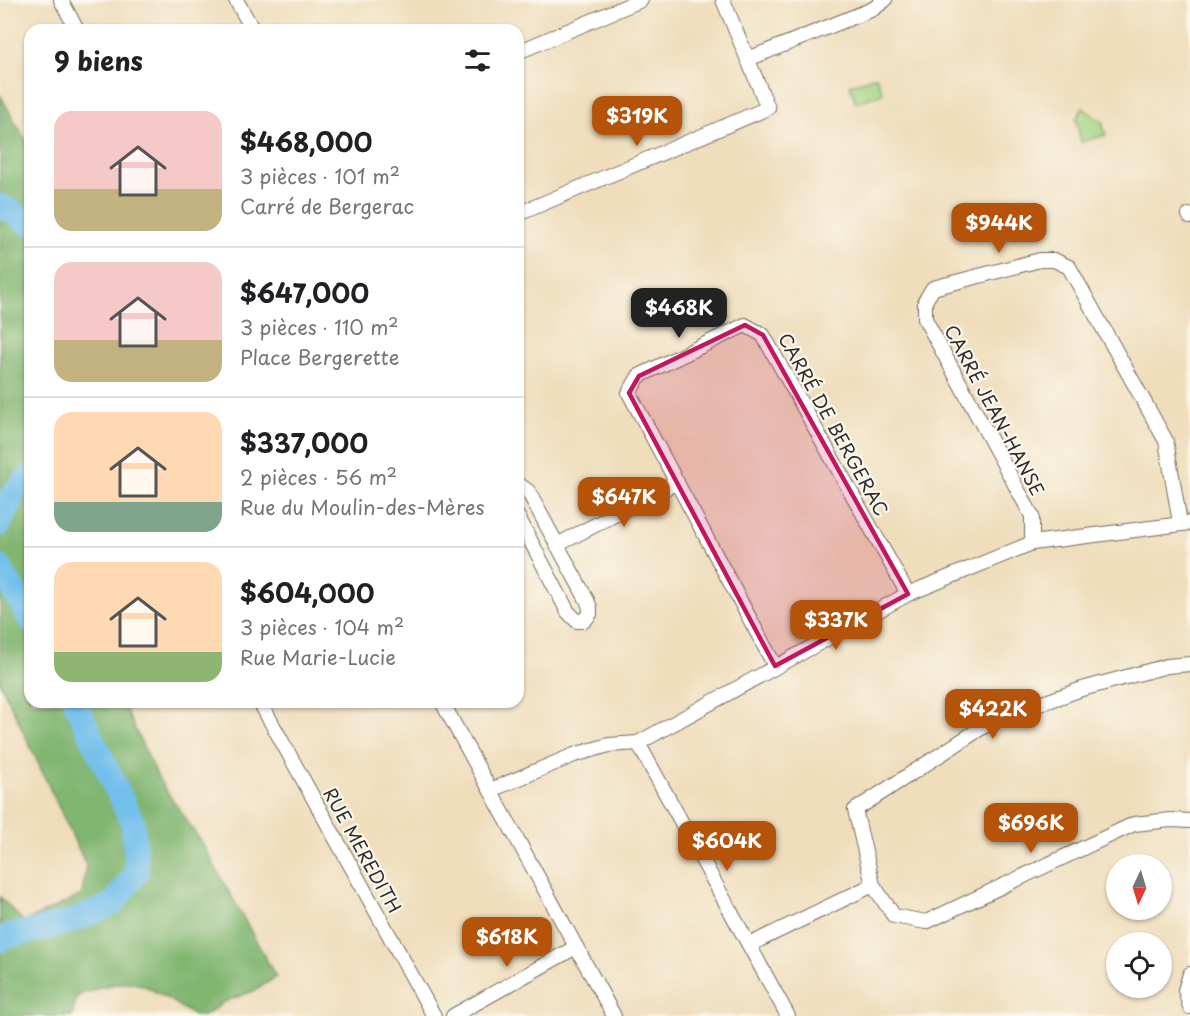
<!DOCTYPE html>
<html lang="fr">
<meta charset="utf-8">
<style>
:root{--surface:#fff;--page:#f2f2f2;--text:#202124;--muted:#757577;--line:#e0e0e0;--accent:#b45309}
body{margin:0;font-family:"Playpen Sans",sans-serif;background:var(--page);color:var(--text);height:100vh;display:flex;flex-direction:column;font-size:22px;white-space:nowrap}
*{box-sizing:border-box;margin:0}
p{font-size:20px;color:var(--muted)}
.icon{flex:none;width:33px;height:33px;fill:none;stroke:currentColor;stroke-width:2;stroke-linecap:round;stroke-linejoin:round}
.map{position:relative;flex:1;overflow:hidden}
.drawer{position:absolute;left:24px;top:24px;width:500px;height:684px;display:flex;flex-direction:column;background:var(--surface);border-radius:18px;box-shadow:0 2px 4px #0004}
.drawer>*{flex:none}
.needle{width:39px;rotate:184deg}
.controls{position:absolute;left:1106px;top:854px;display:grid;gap:12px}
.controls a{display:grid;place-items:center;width:66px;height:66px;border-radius:50%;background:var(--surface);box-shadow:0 2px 4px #0004;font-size:30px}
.price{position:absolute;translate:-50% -51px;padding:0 14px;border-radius:12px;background:var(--accent);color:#fff;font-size:20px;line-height:39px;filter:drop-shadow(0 2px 3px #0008)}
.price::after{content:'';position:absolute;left:50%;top:36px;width:18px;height:14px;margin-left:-9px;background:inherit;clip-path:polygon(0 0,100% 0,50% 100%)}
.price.selected{background:#222;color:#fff}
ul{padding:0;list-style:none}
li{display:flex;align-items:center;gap:18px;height:150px;padding:0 30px}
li+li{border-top:2px solid var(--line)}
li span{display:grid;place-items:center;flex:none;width:168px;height:120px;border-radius:18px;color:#555}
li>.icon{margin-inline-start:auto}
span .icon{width:72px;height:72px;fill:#fffc;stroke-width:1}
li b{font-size:26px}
h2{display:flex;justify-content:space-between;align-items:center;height:72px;padding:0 30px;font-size:26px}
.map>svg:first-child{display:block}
</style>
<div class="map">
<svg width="1190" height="1016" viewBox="0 0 1190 1016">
<rect width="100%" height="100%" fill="#fbf7ec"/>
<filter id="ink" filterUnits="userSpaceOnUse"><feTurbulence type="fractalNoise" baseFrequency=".0167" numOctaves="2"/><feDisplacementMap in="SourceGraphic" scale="12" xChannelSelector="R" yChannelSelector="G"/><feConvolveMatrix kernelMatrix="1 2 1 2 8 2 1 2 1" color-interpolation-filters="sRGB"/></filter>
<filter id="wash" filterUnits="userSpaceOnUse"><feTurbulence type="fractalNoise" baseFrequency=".008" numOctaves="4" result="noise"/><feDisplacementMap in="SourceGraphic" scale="24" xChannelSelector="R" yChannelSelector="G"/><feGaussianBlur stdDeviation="1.35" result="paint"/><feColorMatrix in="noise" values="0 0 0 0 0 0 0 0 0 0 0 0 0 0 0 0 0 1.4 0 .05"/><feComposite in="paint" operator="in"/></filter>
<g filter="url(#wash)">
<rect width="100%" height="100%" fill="#efddbb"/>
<!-- green -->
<g fill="#a2d483" stroke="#668057" stroke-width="1.5">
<polygon points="876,76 883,93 856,103 850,85"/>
<polygon points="1083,108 1102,122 1106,135 1081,142 1076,119"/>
</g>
<!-- forest -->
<path fill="#81b671" stroke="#56704e" stroke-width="1.5" d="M0,95L30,148V702H122L159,780L203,845L276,977L256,990L224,1002L204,1016H195C181,1008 156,990 142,985C120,978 96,989 77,996L72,1016H0V897L24,922L82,895L86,865L0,682Z"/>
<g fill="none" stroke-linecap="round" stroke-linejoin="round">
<!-- river -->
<g stroke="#72bfec" stroke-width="24">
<polyline points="0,206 10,210 30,224"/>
<polyline points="0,524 14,492 30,476"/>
<polyline points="0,567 30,619"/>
<polyline points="0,940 8,936 67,923 113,904 137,872 133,823 75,702"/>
</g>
</g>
</g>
<g filter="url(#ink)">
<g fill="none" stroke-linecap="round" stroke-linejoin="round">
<!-- minor casing -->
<g stroke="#70695d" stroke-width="16">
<g id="minor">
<polyline points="61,0 77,30"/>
<polyline points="236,0 253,30"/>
<polyline points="518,52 641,0"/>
<polyline points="748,59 873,9 885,0"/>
<polyline points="518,214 768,108 723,0"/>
<polyline points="1189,215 1190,217"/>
<polyline points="518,484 528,491 587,600 590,608 590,614 584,621 577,621 568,612 518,517"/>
<polyline points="1032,543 1032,516 925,319 925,301 933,288 1040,260 1054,260 1069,267 1166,441 1180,523"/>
<polyline points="557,545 677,482"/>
<polyline points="1190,664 1167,666 1082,689 992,721 855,810 873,885 894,916 926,922 1134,824 1171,820 1190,821"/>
<polyline points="775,666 629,393 639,376 745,325 763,335 908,594"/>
<polyline points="260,702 434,1016"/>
<polyline points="442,702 614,1016"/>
<polyline points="638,743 788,1016"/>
<polyline points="491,790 574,755 609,745 638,743 908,594 1032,543 1190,523"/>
<polyline points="749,945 873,885"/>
<polyline points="1190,974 1185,990 1190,1007"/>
<polyline points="453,1016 576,947"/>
</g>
</g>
<!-- minor -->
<use href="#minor" stroke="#fff" stroke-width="14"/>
</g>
</g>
<!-- marked area -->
<path fill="#c2185b" fill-opacity="0.2" stroke="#c2185b" stroke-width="4.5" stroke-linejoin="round" d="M745,325L763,335L908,594L775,666L629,393L639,376Z"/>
<g text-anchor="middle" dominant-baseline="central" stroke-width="4.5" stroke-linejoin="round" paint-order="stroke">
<!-- street labels -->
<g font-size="18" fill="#2b2b2b" stroke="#fbf7ec">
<text transform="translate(995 410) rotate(62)">CARRÉ JEAN-HANSE</text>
<text transform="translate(834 424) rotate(61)">CARRÉ DE BERGERAC</text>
<text transform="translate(363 850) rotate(61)">RUE MEREDITH</text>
</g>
</g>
</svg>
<div class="controls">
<a><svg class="needle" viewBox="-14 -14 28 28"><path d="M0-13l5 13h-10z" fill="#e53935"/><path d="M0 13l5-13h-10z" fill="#757577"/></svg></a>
<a><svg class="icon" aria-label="locate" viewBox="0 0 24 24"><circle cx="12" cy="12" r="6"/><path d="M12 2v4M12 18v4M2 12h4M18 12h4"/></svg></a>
</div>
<b class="price" style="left:637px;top:147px">$319K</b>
<b class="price" style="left:999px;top:254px">$944K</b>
<b class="price selected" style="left:679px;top:339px">$468K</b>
<b class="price" style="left:624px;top:528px">$647K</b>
<b class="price" style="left:836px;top:651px">$337K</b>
<b class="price" style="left:993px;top:740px">$422K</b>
<b class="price" style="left:1031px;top:854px">$696K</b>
<b class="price" style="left:727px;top:872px">$604K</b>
<b class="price" style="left:507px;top:968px">$618K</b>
<section class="drawer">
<h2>9 biens<svg class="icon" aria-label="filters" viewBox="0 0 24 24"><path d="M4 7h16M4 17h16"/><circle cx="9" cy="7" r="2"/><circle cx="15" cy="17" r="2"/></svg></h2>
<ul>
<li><span style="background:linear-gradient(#f6c9c9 65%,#c2b280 0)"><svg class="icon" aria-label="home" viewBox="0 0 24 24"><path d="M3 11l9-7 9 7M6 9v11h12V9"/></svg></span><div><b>$468,000</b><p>3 pièces · 101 m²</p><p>Carré de Bergerac</p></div></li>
<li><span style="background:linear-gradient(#f6c9c9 65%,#c2b280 0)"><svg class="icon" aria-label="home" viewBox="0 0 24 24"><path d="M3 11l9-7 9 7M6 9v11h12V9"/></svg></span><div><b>$647,000</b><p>3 pièces · 110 m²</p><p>Place Bergerette</p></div></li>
<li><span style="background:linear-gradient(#ffd9b3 75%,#7fa58c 0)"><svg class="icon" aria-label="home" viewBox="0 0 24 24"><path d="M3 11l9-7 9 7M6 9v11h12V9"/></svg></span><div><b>$337,000</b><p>2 pièces · 56 m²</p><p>Rue du Moulin-des-Mères</p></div></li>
<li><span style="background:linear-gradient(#ffd9b3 75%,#8fb573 0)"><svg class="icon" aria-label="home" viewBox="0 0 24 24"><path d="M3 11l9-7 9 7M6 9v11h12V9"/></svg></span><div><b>$604,000</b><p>3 pièces · 104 m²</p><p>Rue Marie-Lucie</p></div></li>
</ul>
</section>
</div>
